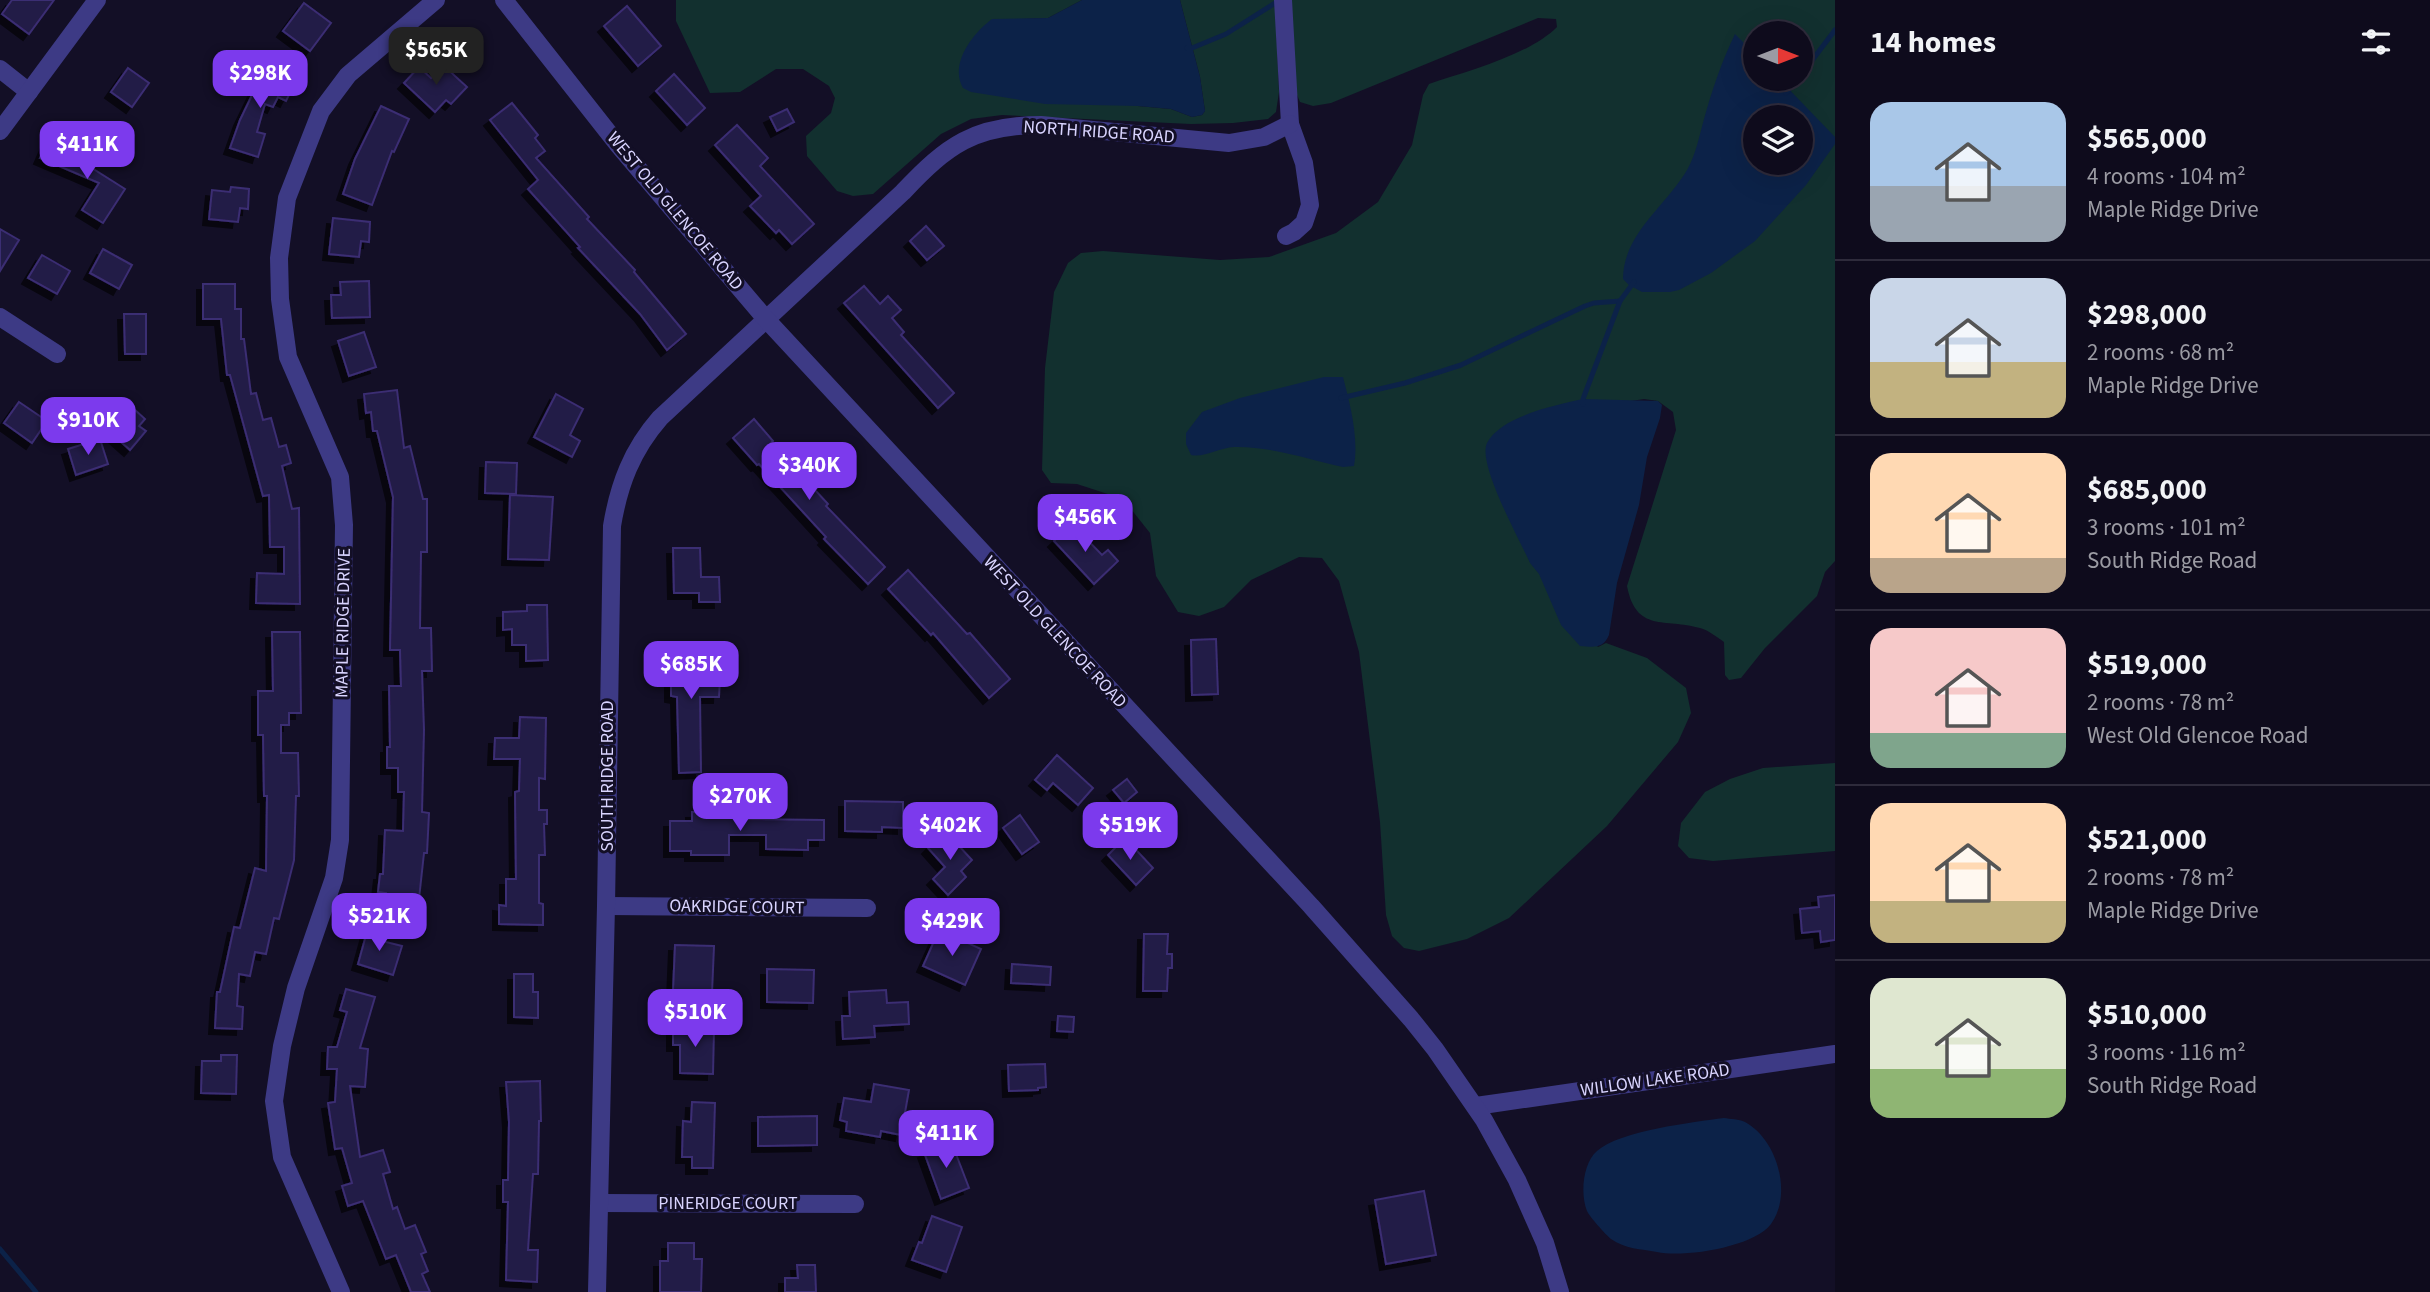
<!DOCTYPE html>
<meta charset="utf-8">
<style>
:root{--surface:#0e0b1c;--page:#171425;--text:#f1f3f6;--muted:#9b9ba3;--line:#2e2b3b;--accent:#7c3aed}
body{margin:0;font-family:"Source Sans 3",sans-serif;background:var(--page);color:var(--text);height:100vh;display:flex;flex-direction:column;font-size:26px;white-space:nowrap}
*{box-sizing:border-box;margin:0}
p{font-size:23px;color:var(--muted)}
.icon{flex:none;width:38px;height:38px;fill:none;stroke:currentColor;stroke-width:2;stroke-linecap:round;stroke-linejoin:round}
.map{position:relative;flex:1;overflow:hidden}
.sheet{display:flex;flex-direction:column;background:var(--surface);width:595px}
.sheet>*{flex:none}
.needle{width:46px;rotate:90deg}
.controls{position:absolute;left:1743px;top:21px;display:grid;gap:14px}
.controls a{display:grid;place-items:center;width:70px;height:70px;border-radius:50%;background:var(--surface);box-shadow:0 7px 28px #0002,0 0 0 2px var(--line);font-size:35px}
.price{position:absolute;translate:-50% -60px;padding:0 16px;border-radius:14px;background:var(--accent);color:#fff;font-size:23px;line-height:46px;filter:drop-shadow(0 2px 4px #0008)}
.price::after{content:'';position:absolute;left:50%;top:42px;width:21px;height:16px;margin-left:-10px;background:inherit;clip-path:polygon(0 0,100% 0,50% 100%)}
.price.on{background:#222;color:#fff}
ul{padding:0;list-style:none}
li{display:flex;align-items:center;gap:21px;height:175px;padding:0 35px}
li+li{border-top:2px solid var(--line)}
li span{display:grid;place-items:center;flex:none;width:196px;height:140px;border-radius:21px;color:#555}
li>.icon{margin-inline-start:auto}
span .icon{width:84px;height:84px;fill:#fffc;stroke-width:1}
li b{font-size:30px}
h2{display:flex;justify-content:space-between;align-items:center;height:84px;padding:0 35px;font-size:30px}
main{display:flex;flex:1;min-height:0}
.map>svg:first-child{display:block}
</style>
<main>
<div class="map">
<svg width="1835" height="1292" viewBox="0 0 1835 1292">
<defs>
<filter id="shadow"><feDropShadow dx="-6" dy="6" stdDeviation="0" flood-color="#0009"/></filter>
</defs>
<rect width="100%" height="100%" fill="#130f26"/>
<!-- green -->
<g fill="#12302f" fill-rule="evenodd">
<polygon points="676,0 1082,0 1048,18 992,20 1138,106 1171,109 1192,117 1202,115 1205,111 1200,77 1180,0 1275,0 1279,92 1276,112 1268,119 1233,123 1191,124 1002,115 971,119 941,134 873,194 853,196 837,191 807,156 806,136 831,113 835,98 829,86 803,69 776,69 740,92 710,93 676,21"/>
<path d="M1291,0H1835V561L1825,572L1817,596L1765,648L1741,678L1729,680L1725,675L1724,642C1717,637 1708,630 1700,628C1665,618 1636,633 1627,586L1676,430L1673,412L1658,401L1644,399L1519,418L1498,431L1487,444L1530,562L1598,647L1606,643L1647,658L1686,688L1691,713L1678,742L1607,826L1509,918L1467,939L1419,951L1404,948L1392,936L1386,915L1380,822L1359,652L1339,581L1322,558L1299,557L1251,580L1224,607L1199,616L1178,612L1156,576L1150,533L1123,499L1077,484L1051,483L1042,470L1045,368L1054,292L1068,263L1081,253L1103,251L1220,260L1269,257L1336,233L1378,202L1412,145L1423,95L1429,84C1468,71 1529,55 1557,27L1556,19L1538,18L1331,103L1313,106L1300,102L1295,90ZM1755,33H1801V79H1755ZM1755,117H1801V163H1755Z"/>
<polygon points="1835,763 1835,851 1713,861 1689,858 1678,846 1681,823 1705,792 1730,779 1763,768"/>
</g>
<!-- water -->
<g fill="#0c2248" fill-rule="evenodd">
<path d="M1082,0H1180L1200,77L1205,111L1202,115L1192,117L1171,109L1138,106L1045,104L971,92L963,88C949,64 973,33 992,19L1048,18Z"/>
<path d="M1735,34L1755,54V79H1779L1835,137V144L1806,185L1755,241L1711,273L1679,290L1670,292H1642L1629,285L1623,279C1623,234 1666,206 1687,170C1696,154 1699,137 1704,119C1712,90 1722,61 1735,34ZM1801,117V163H1755V117Z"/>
<path d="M1324,377H1343C1350,404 1359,438 1354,466L1343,467C1307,459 1270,446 1234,447C1219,448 1204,458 1191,455L1186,444V433L1202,412L1240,398Z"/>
<path d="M1583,399L1658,401L1662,405L1660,418L1647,457L1639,505L1617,583L1609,635C1603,649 1594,647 1580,646L1561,625L1539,574L1530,563C1520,540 1477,464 1487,443C1501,416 1556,405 1583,399Z"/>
<path d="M1724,1118C1730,1119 1739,1119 1745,1122C1777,1139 1793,1194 1771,1224C1754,1247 1684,1258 1657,1252C1641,1249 1625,1249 1611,1239C1606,1235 1589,1216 1587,1211C1580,1194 1583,1163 1597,1151C1619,1131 1694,1122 1724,1118Z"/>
</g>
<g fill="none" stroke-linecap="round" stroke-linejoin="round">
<!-- stream -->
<g stroke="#0c2248" stroke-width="5">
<polyline points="1187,48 1192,48 1226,34 1280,0"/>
<polyline points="1801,75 1835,30"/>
<polyline points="1786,93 1798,79"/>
<polyline points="1341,398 1405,383 1461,365 1585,306 1594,303 1620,301"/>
<polyline points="1583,404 1583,399 1620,301 1634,282"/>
<polyline points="0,1249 36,1292"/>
</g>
</g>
<!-- building -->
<g fill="#241b47" stroke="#3b2d73" stroke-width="2" filter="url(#shadow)">
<polygon points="12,0 54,0 29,34 2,14"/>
<polygon points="304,3 331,23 310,51 283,31"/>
<polygon points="627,6 661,46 638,66 604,26"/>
<polygon points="443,65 467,87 451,104 446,100 435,112 404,83 419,67 431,78"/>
<polygon points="266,66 296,81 286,101 278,97 273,107 265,104 257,132 265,134 258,157 230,148 240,120"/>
<polygon points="128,68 149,83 132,107 111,92"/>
<polygon points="674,74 705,108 687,125 656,91"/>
<polygon points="512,103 538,135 535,138 545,151 536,158 589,217 587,219 635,270 634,272 686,334 667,350 640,314 578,248 580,247 528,189 538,180 490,120"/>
<polygon points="381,106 409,119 394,152 392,151 372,205 343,194 355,159"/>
<polygon points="787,109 794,122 777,131 770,117"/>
<polygon points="737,125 768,158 760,166 814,224 792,244 779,230 776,233 750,206 761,196 715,145"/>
<polygon points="47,142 86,158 84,163 125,189 103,223 82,210 99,183 40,158"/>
<polygon points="231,187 249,189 248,209 240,208 238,222 209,219 212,190 230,192"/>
<polygon points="333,218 370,222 369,242 361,241 359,257 329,254"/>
<polygon points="926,226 944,246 927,260 910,241"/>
<polygon points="0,229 19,240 0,271"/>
<polygon points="103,249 132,265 119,289 90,273"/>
<polygon points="42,255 70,271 57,294 28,278"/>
<polygon points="369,281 370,317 332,318 331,295 341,295 340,282"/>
<polygon points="203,284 235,284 235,309 241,309 241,339 244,339 251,394 256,393 263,420 271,418 279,447 286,445 291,463 282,466 292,509 299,508 300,604 256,603 257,573 284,574 284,547 270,547 269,495 263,496 230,375 227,375 221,319 203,319"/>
<polygon points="864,286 880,304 888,296 901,310 892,318 904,332 901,335 954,393 938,408 844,303"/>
<polygon points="124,314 146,314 146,354 125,354"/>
<polygon points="364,332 376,367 349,376 338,341"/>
<polygon points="397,390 404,448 410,446 423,499 427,499 427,552 421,552 420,628 431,628 432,671 422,671 424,730 422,812 429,813 427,853 424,853 417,917 384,914 386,893 378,892 380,874 383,874 385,830 403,831 404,792 398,792 398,768 387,768 387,747 390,747 389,686 401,686 400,650 390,650 393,497 377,431 373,431 371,412 366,413 364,394"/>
<polygon points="556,394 583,409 570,435 580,441 572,457 534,437"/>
<polygon points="19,402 47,421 32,443 4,423"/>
<polygon points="134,409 145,419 139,426 146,431 130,450 112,434"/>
<polygon points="754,419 773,441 766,448 787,470 796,462 818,487 815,490 828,504 826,506 885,567 868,584 824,539 826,537 759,464 757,465 733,438"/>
<polygon points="100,439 108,464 76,475 68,449"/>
<polygon points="486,462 517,463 516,494 485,493"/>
<polygon points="510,495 553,497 549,560 508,559"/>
<polygon points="1072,524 1102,555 1108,550 1118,561 1094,584 1054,541"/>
<polygon points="673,548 700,548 701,577 719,577 720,602 699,602 699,593 674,593"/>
<polygon points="908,570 967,634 970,633 1010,679 989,698 933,633 931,635 888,589"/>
<polygon points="527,605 547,605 548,660 526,661 526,645 512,645 512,629 503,630 503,612 527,611"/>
<polygon points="272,632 300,632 301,713 289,713 289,725 281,725 281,753 298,753 299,796 296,796 294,860 279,919 274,918 266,954 255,952 250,976 239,974 237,1006 243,1007 242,1029 215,1028 217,992 220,992 234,927 240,928 255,868 266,871 267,796 264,796 263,735 258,735 258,691 273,691"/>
<polygon points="1216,639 1218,694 1192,695 1191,640"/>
<polygon points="677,642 707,642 707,678 720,679 719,697 700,697 701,772 679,773 677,697 671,696 671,677 677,677"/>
<polygon points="520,717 546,718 545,779 539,778 539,810 547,810 547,824 544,824 545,855 539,855 539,903 543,904 543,925 499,924 499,905 506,906 506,879 516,879 515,792 519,791 520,759 494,759 495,738 519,738"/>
<polygon points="1057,755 1093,788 1078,805 1053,783 1047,790 1035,780"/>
<polygon points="1127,779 1137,792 1124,803 1113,790"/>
<polygon points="845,801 903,802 903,828 882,827 882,832 845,831"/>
<polygon points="726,811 742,811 742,819 824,820 824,840 808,840 808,850 766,849 766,835 729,835 729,855 691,855 691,851 670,851 670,821 692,821 692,812"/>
<polygon points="1020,815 1039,842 1022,854 1003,828"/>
<polygon points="945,831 972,860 961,871 966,877 948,895 933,879 945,867 928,848"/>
<polygon points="1125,838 1153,868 1136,885 1108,855"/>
<polygon points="1835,895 1835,940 1821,942 1820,931 1802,933 1800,909 1819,907 1818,897"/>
<polygon points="368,928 384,933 382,941 402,946 393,975 358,964"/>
<polygon points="939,930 981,949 965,985 923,966"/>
<polygon points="1144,934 1168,934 1167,954 1172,954 1172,968 1168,968 1167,991 1143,991"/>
<polygon points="675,945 714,946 712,993 673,992"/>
<polygon points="1012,964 1051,967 1050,985 1011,983"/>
<polygon points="767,969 814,970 813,1003 767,1002"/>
<polygon points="514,974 533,974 533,992 538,992 538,1018 514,1017"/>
<polygon points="346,989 375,997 360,1048 368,1049 365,1087 350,1086 360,1157 383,1150 390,1172 383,1174 393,1209 397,1207 405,1229 415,1225 426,1252 421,1254 428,1271 422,1274 430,1292 411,1292 396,1255 386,1259 363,1201 348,1206 342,1186 352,1183 342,1148 335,1149 328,1103 335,1102 337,1069 327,1069 328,1047 337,1047 347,1012 340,1010"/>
<polygon points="886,990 887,1003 908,1002 909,1024 874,1026 875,1037 843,1039 842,1016 850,1016 849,992"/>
<polygon points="1058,1016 1074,1017 1073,1032 1057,1031"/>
<polygon points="673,1023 692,1023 692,1029 714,1029 713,1074 680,1073 680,1045 673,1045"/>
<polygon points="221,1055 237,1055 236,1094 201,1093 202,1061 221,1061"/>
<polygon points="1045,1064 1046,1087 1038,1088 1038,1090 1009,1091 1008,1065"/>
<polygon points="540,1081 541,1121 539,1121 538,1174 533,1174 528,1250 538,1250 537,1282 506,1280 508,1202 503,1202 503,1180 508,1180 509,1122 506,1082"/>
<polygon points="874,1084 909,1090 901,1135 881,1131 880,1137 846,1131 847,1122 840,1120 844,1098 871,1102"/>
<polygon points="692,1102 715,1103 713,1168 692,1168 692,1157 682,1157 683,1121 691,1122"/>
<polygon points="817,1116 817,1145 758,1146 758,1117"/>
<polygon points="951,1141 969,1188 941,1199 924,1152"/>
<polygon points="1424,1191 1436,1255 1386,1264 1375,1200"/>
<polygon points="932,1216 962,1227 946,1272 912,1260 919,1242 922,1243"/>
<polygon points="668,1243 694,1243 694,1259 702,1259 701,1292 660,1292 660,1261 668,1261"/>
<polygon points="797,1265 815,1265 816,1292 785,1292 785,1278 798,1278"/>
</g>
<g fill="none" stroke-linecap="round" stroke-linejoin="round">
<!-- minor -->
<g stroke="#3d3a85" stroke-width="18">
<polyline points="1283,0 1290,124 1304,163 1310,205 1304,223 1294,232 1286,236"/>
<polyline points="0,69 29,92"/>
<polyline points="0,317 57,354"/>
<polyline points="606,906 867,908"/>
<polyline points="1476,1106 1835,1054"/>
<polyline points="601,1203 855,1204"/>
<polyline points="341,1292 282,1157 274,1101 282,1046 296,988 334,878 340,840 344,525 340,477 288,357 280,299 279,258 287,198 321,111 348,75 436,0"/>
<path d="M597,1292L606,906L612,526C619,484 632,450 660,418L903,192C947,145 975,125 1041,125L1229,143L1264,137L1290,124"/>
</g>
<!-- tertiary -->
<g stroke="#3d3a85" stroke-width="18">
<polyline points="504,0 619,146 765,318 1311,906 1411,1019 1435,1049 1484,1120 1517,1180 1545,1243 1560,1292"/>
<polyline points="0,131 97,0"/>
</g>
</g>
<g text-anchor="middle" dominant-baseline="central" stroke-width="6" stroke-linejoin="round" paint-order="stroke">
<!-- street labels -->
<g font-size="18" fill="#d9d4ff" stroke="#130f26">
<text transform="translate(1099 132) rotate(4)">NORTH RIDGE ROAD</text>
<text transform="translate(675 211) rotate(50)">WEST OLD GLENCOE ROAD</text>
<text transform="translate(343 623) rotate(-89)">MAPLE RIDGE DRIVE</text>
<text transform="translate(1055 632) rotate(47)">WEST OLD GLENCOE ROAD</text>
<text transform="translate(607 776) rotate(-90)">SOUTH RIDGE ROAD</text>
<text transform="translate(737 907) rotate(1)">OAKRIDGE COURT</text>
<text transform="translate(1655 1080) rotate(-8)">WILLOW LAKE ROAD</text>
<text x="728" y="1203">PINERIDGE COURT</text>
</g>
</g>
</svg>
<div class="controls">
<a><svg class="needle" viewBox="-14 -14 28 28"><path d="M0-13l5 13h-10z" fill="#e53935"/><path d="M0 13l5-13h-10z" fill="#9b9ba3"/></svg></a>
<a><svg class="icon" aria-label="layers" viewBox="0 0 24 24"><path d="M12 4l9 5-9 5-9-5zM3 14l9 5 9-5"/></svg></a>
</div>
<b class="price on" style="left:436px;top:87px">$565K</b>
<b class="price" style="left:260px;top:110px">$298K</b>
<b class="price" style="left:87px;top:181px">$411K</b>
<b class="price" style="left:88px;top:457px">$910K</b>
<b class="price" style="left:809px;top:502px">$340K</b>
<b class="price" style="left:1085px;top:554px">$456K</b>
<b class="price" style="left:691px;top:701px">$685K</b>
<b class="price" style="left:740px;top:833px">$270K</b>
<b class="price" style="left:950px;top:862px">$402K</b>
<b class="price" style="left:1130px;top:862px">$519K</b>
<b class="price" style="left:379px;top:953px">$521K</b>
<b class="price" style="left:952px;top:958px">$429K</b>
<b class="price" style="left:695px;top:1049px">$510K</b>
<b class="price" style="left:946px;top:1170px">$411K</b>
</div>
<section class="sheet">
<h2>14 homes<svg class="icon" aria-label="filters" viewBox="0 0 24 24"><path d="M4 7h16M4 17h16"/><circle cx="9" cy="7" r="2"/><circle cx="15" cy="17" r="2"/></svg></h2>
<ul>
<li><span style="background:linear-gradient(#a9c7e8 60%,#9aa5b1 0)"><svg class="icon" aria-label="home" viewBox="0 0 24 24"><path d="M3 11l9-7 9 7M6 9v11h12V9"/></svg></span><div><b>$565,000</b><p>4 rooms · 104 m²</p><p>Maple Ridge Drive</p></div></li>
<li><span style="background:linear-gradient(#c9d6e8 60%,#c2b280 0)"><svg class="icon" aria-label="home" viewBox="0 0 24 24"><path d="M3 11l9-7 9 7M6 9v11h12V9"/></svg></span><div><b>$298,000</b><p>2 rooms · 68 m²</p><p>Maple Ridge Drive</p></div></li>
<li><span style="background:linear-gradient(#ffd9b3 75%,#b9a48a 0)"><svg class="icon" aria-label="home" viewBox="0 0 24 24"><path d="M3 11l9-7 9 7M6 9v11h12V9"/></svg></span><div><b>$685,000</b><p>3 rooms · 101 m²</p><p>South Ridge Road</p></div></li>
<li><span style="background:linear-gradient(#f6c9c9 75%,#7fa58c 0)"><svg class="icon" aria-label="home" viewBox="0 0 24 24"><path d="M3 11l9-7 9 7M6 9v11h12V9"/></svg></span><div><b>$519,000</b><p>2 rooms · 78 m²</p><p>West Old Glencoe Road</p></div></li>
<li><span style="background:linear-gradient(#ffd9b3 70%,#c2b280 0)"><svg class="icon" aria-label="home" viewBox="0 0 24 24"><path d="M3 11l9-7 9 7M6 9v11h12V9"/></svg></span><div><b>$521,000</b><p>2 rooms · 78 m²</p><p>Maple Ridge Drive</p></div></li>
<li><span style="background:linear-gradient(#dfe7d0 65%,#8fb573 0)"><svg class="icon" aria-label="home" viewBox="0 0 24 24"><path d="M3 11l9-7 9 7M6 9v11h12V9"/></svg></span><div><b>$510,000</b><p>3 rooms · 116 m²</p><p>South Ridge Road</p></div></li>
</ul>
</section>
</main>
